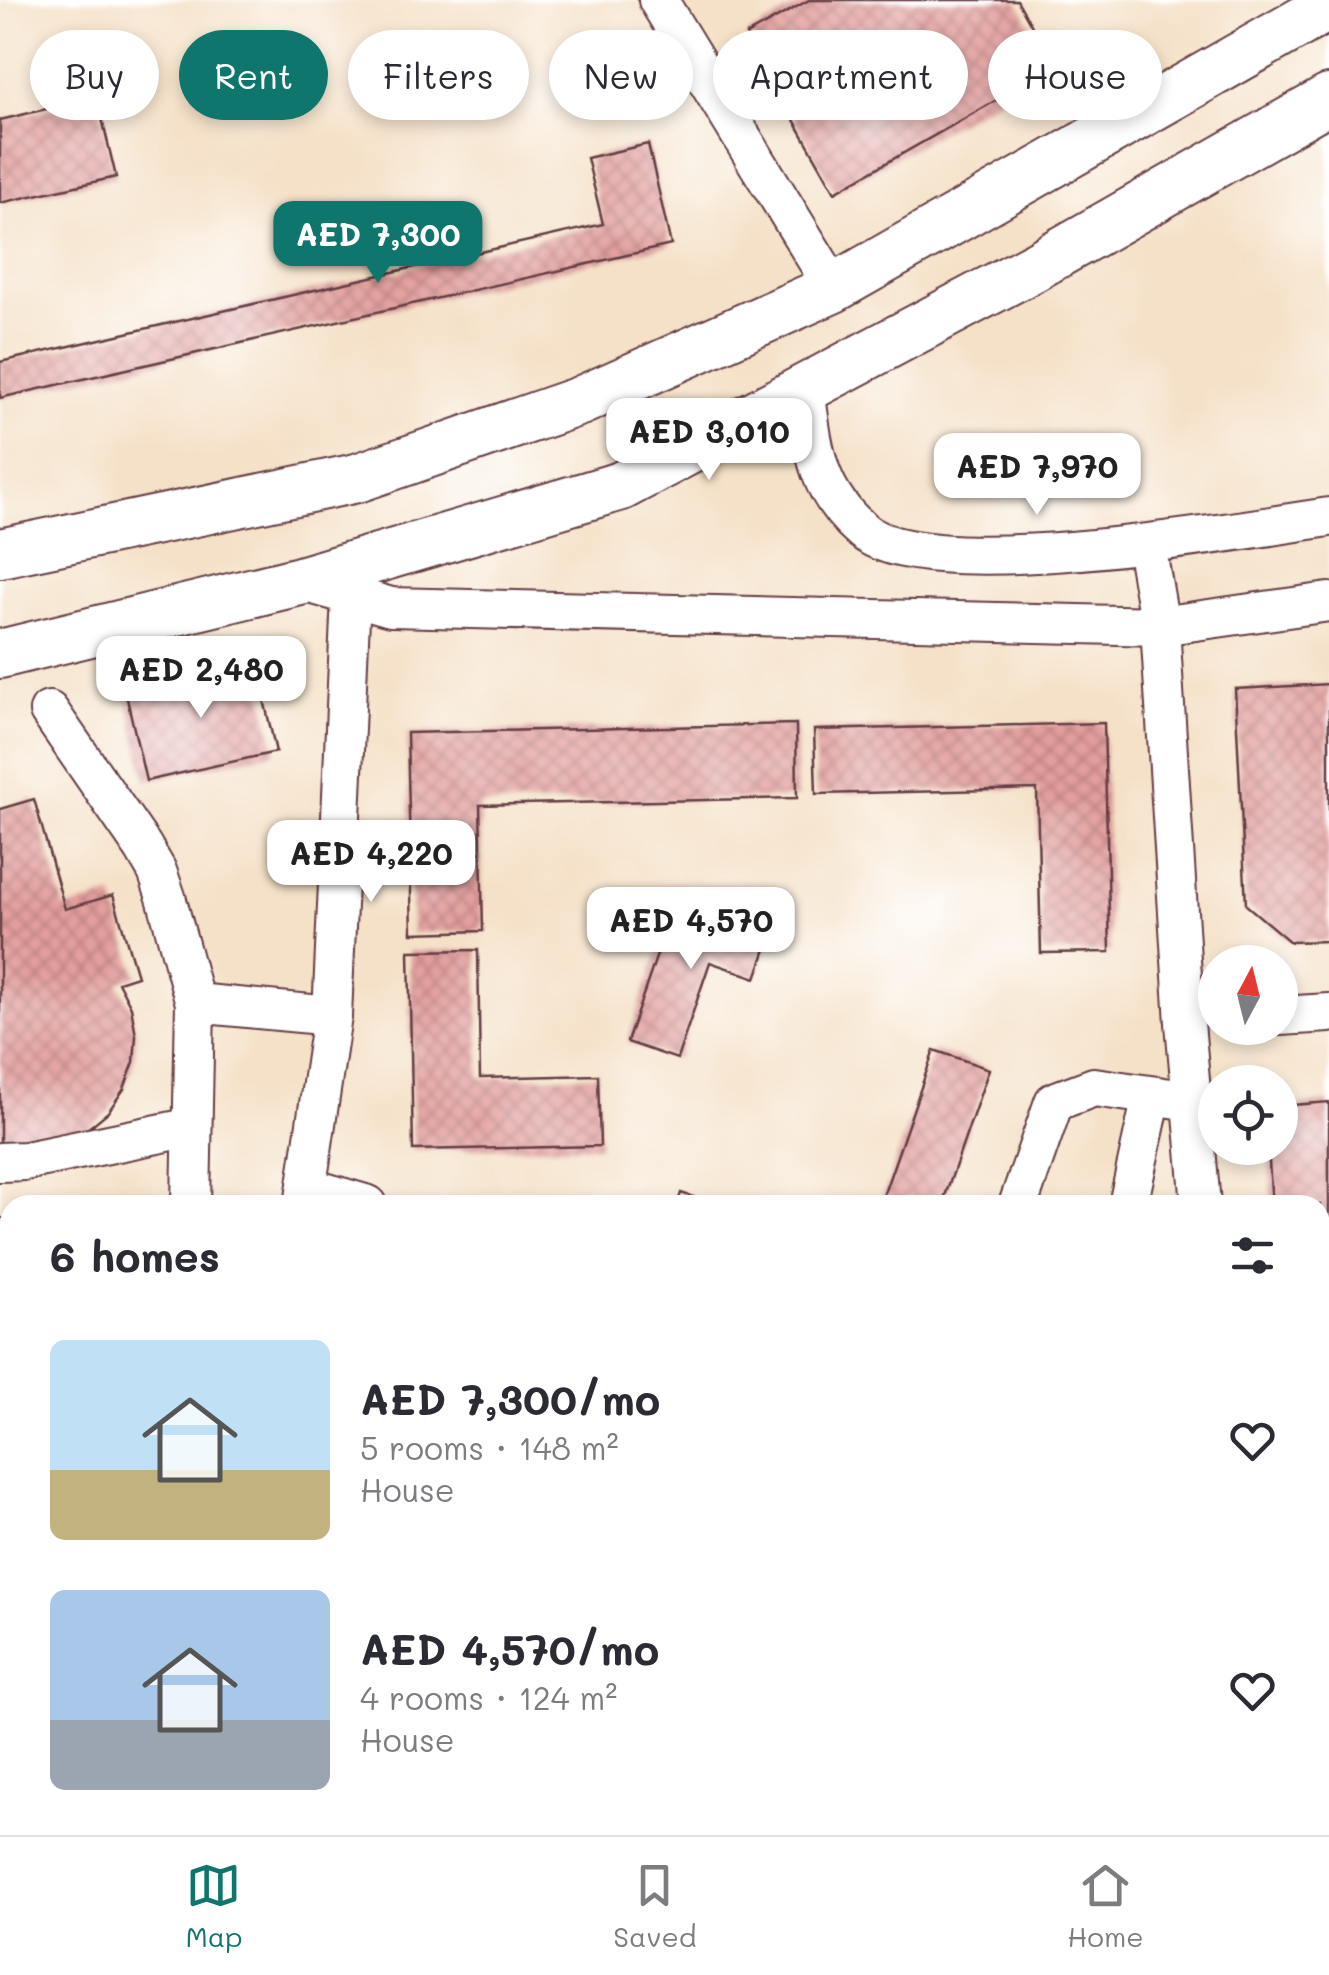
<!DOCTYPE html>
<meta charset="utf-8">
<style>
:root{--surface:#fff;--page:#f2f2f3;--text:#2b2b33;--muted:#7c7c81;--line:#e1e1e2;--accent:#0f766e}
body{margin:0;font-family:Mali,sans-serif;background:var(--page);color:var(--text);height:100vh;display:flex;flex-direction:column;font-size:38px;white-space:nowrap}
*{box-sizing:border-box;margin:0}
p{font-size:32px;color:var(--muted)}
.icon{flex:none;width:55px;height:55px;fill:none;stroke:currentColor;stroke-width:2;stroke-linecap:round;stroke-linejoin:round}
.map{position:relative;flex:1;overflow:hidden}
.drawer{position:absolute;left:0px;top:1195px;width:1330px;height:640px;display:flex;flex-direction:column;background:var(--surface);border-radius:30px 30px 0 0;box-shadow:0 5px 15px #0003}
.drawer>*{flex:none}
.banner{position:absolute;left:30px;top:30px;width:1270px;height:90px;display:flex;gap:20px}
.needle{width:65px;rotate:7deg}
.buttons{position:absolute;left:1198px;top:945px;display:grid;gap:20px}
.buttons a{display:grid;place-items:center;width:100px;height:100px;border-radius:50%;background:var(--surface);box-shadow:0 5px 15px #0003;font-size:50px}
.price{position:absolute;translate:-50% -85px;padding:0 22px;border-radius:20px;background:#fff;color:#222;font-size:32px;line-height:65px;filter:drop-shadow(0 2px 5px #0008)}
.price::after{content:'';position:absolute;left:50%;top:60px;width:30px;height:22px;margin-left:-15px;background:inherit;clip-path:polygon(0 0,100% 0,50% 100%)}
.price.active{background:var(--accent);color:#fff}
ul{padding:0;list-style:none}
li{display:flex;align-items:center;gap:30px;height:250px;padding:0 50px}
li span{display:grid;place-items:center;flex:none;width:280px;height:200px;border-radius:15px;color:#555}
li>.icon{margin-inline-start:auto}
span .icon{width:120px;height:120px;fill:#fffc;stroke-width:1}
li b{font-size:42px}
h2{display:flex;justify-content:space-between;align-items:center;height:120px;padding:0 50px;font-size:42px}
.pill{padding:0 35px;border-radius:45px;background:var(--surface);box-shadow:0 5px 15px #0003;font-size:35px;line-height:90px}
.pill.active{background:var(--accent);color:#fff}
.menu{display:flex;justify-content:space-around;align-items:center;height:140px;border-top:2px solid var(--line);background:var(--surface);font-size:28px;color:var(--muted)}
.menu a{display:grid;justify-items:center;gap:5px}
.menu .active{color:var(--accent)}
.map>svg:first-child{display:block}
</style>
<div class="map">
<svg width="1329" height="1835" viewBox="0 0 1329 1835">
<defs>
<pattern id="building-cross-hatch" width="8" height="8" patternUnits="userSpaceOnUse" patternTransform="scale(2.5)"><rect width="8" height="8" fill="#e39f9d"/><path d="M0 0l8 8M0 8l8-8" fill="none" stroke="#ba8180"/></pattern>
</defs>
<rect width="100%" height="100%" fill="#fff"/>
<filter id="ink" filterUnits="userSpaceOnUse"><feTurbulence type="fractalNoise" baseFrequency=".01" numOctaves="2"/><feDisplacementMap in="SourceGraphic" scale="20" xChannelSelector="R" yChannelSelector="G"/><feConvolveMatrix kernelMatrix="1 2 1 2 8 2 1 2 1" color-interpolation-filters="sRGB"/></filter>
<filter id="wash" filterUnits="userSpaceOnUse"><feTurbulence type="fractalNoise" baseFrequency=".0048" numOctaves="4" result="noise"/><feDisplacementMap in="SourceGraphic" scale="40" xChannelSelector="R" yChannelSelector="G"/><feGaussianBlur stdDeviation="2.25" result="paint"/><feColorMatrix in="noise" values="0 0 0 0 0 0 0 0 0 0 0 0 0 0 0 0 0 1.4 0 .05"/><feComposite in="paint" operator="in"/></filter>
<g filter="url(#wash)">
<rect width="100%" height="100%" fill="#f5e1c8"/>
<g id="blocks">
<!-- building -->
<g fill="url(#building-cross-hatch)">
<polygon points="809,0 1017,0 1055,67 835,192 746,35"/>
<polygon points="97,97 116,177 0,203 0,120"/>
<polygon points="648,144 671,245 0,398 0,362 603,224 587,158"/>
<polygon points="255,660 276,752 146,781 125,690"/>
<polygon points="1329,684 1329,941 1290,942 1246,905 1235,689"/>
<polygon points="1104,723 1110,952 1041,953 1037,789 816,794 814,730"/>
<polygon points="796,724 797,798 480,805 483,931 412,933 407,733"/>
<polygon points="34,799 65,909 113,895 137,976 118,982 131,1007 136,1035 134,1062 124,1089 108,1112 86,1130 61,1142 5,1144 0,1142 0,809"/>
<polygon points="676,899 772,932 756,978 710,962 677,1059 627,1042"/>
<polygon points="478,950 480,1078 598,1075 600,1146 413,1150 409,951"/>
<polygon points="934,1050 989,1069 942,1205 880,1205"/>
<polygon points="1329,1102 1329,1358 1320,1358 1320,1205 1272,1205 1268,1148 1280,1148 1280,1106"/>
<polygon points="681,1193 714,1204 714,1205 677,1205"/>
</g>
</g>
</g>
<g filter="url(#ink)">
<use href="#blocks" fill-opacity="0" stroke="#643c43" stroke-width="2.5"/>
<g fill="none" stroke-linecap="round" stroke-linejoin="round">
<!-- minor casing -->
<g stroke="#643c43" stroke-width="42">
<g id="minor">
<polyline points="658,0 834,288"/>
<path d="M805,388C813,447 815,490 863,531C927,586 1242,530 1329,517"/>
<polyline points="1146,545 1160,626 1185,1023 1201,1205"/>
<polyline points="300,581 391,607 1160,626 1329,602"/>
<polyline points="49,711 143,847 157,871 166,897 195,1003 191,1205"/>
<polyline points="195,1003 332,1016"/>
<polyline points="1280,1016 1329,1013"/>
<polyline points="0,1162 25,1161 192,1127"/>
<polyline points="307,1187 368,1205"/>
<polyline points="304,1205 332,1016 351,596"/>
<polyline points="1018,1205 1054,1102 1094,1087 1192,1101"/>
<polyline points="1128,1205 1152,1096"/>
<polyline points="848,1835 849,1825"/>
</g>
</g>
<!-- major casing -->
<g stroke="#643c43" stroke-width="52">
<g id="major">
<polyline points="0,553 357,478 580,401 834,288 1329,6"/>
<polyline points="0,654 300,581 621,486 1034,267 1329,99"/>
<polyline points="0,1243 10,1244"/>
<polyline points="0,1331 10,1331"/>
<polyline points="1320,1440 1329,1440"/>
<polyline points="1320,1513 1329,1513"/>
</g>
</g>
<!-- minor -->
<use href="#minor" stroke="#fff" stroke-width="38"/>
<!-- major -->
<use href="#major" stroke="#fff" stroke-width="48"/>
</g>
</g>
</svg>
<div class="buttons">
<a><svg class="needle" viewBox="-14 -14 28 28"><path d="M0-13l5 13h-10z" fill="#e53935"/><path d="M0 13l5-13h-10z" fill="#7c7c81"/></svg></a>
<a><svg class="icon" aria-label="locate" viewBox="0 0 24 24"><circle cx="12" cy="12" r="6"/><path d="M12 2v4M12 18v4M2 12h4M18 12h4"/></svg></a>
</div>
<b class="price active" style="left:378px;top:286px">AED 7,300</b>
<b class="price" style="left:709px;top:483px">AED 3,010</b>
<b class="price" style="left:1037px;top:518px">AED 7,970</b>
<b class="price" style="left:201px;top:721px">AED 2,480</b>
<b class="price" style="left:371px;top:905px">AED 4,220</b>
<b class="price" style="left:691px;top:972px">AED 4,570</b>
<div class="banner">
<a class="pill">Buy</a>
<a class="pill active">Rent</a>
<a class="pill">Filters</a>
<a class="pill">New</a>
<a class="pill">Apartment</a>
<a class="pill">House</a>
</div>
<section class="drawer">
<h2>6 homes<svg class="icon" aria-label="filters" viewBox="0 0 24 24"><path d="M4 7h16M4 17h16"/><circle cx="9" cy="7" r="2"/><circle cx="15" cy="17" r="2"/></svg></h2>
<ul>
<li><span style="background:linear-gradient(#bfe0f5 65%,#c2b280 0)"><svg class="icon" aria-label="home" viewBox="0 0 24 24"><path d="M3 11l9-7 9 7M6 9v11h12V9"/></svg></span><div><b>AED 7,300/mo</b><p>5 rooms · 148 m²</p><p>House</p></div><svg class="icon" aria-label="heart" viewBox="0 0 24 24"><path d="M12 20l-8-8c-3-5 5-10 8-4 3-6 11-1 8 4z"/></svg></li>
<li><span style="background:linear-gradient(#a9c7e8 65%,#9aa5b1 0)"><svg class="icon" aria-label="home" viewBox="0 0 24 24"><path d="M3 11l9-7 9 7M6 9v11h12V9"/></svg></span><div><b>AED 4,570/mo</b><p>4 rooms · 124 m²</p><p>House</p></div><svg class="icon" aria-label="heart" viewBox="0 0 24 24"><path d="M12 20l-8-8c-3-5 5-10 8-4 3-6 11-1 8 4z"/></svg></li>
</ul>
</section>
</div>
<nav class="menu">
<a class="active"><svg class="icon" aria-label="map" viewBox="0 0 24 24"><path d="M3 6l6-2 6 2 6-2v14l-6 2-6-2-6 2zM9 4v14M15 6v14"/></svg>Map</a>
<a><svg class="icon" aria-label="saved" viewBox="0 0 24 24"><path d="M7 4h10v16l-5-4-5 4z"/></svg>Saved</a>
<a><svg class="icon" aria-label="home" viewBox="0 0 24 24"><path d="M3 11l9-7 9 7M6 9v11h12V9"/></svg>Home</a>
</nav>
